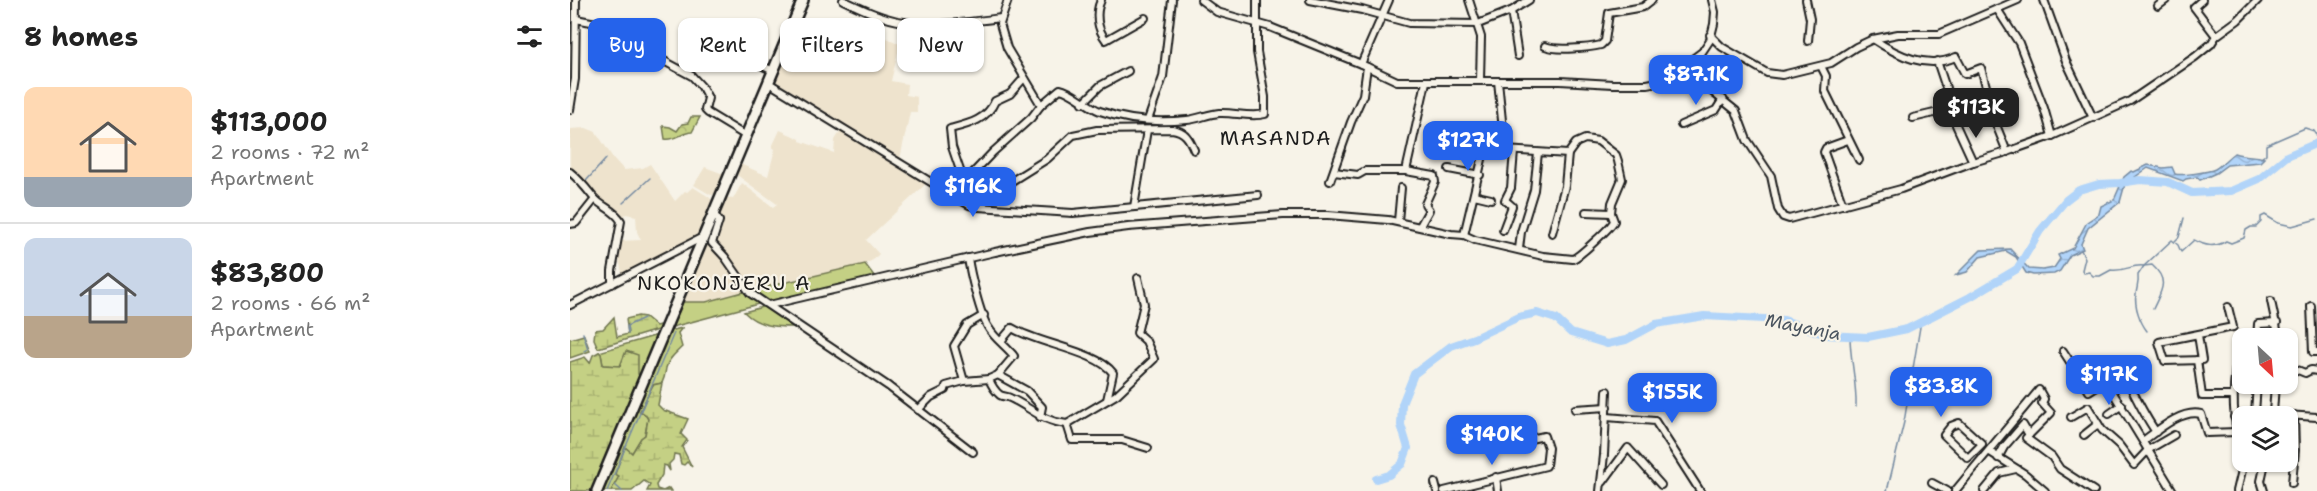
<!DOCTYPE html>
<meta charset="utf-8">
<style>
:root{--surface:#fff;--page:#f2f2f2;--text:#222;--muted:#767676;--line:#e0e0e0;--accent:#2563eb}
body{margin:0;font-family:"Shantell Sans",sans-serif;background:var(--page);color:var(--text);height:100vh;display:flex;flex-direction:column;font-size:22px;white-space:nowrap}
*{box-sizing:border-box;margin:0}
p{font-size:20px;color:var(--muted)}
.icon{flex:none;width:33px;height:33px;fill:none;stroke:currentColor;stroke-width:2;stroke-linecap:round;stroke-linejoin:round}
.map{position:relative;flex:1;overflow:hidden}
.sheet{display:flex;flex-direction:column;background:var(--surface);width:570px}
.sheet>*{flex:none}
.hud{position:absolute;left:18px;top:18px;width:570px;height:54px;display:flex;gap:12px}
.needle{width:39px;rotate:154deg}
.controls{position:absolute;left:1662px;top:328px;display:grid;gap:12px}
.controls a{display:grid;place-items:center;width:66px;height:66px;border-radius:12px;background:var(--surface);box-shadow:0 2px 4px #0004;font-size:30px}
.price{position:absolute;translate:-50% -51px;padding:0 14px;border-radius:12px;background:var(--accent);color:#fff;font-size:20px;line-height:39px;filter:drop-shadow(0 2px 3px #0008)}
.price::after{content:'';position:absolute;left:50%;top:36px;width:18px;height:14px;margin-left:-9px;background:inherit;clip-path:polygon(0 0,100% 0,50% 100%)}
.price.selected{background:#222;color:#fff}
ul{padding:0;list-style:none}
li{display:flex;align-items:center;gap:18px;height:150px;padding:0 24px}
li+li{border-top:2px solid var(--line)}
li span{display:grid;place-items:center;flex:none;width:168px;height:120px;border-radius:12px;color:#555}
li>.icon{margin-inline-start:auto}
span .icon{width:72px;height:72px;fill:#fffc;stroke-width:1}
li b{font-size:26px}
h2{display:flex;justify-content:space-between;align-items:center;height:72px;padding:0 24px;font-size:26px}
.pill{padding:0 21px;border-radius:12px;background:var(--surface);box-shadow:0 2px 4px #0004;font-size:21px;line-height:54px}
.pill.selected{background:var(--accent);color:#fff}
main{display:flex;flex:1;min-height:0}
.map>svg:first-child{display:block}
</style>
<main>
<section class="sheet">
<h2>8 homes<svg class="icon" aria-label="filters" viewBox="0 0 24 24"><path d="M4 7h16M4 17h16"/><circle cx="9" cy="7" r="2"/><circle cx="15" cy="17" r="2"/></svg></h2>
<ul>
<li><span style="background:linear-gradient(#ffd9b3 75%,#9aa5b1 0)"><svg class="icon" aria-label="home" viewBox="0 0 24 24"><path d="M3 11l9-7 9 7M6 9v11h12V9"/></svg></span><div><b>$113,000</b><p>2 rooms · 72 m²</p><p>Apartment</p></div></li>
<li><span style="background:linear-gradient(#c9d6e8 65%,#b9a48a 0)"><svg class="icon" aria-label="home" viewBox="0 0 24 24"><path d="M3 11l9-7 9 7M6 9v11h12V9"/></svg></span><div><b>$83,800</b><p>2 rooms · 66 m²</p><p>Apartment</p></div></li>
</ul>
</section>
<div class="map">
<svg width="1747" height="491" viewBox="0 0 1747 491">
<defs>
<pattern id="forest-crowns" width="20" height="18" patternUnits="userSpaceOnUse" patternTransform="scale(1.5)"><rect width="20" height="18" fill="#c4d084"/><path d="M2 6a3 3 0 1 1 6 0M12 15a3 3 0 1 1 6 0" fill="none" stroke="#a8b271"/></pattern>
<pattern id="wetland-marsh" width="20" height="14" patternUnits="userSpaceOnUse" patternTransform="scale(1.5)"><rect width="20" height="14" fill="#c4d084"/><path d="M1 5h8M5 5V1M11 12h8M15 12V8" fill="none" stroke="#a8b271"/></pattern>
<pattern id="water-waves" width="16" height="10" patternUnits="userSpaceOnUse" patternTransform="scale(1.5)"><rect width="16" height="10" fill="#b1d4f9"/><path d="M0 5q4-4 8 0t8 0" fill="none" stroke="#98b5d5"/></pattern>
</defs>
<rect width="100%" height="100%" fill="#f7f3e8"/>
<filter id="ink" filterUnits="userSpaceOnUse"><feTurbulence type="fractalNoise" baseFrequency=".0167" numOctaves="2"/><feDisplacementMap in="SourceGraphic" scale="12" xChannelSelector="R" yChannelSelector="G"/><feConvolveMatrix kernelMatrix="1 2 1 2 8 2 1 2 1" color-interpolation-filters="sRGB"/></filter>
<g filter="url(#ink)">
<!-- built -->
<g fill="#eee3cd">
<polygon points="231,18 256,36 260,29 289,42 295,28 330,44 321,81 337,84 336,95 347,97 347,112 340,112 330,159 206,82"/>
<polygon points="16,128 26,132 43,158 54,170 73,168 80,164 105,201 115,191 117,192 123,187 139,197 144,202 133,231 113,245 53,277 49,259 45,258 50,241 71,240 67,232 66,216 56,214 52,218 47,210 27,199 14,181 0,169 0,129"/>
<polygon points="272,129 358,182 296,240 309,254 303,260 295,264 179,291 155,253 140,236 146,219 151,225 154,220 150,216 150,212 165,178 158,198 163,199 172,183 203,207 207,204 167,175 170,164 198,176 205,149 202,147 210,130 230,139 230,141 264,153 265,140"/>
<polygon points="135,167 156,175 147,194 141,195 124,185"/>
<polygon points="137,240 150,254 173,292 136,302 113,302"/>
</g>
<!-- green -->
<g fill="#c4d084" stroke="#707650" stroke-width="1.5">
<polygon points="295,264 305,277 198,302 179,291"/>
<polygon points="173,292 192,303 102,327 113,302 136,302"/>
<path d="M196,306L223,327C205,327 188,326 174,312Z"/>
<path d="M112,328L108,333L112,347C106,353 98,359 96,368C95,374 95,377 92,383L83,385L70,412L75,414L78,419L75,435L71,438L62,453L56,448L46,474L50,476L41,491H31L99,331Z"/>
<polygon points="91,334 24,491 22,491 70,375 51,366 33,365 31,354 29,352"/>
</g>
<!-- forest -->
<path fill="url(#forest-crowns)" stroke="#707650" stroke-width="1.5" d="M121,117H130L122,132C112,132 106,141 95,139L93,126L100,127L107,131L112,124L118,123Z"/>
<!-- wetland -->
<g fill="url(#wetland-marsh)" stroke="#707650" stroke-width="1.5">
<polygon points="68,316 75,317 86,326 89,325 94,328 28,348 24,339 25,330 33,329 44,317 47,337 58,334 56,319"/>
<polygon points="14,335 20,351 0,358 0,339"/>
<polygon points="56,351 68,355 68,374 70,375 21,491 0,491 0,362 15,357 20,363 23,355 29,352 31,354 33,365 50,366"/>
<polygon points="92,383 88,405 93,410 118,419 111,434 117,440 112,447 122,467 117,462 114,465 111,464 109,455 104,454 103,460 99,464 100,471 97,466 93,465 92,475 86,485 87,489 93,491 99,488 101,491 77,491 80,485 74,481 62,491 41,491 49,476 45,474 55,447 62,453 71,438 75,435 78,419 75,414 70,411 83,385"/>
</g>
<!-- water -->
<path fill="url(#water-waves)" stroke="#758aa1" stroke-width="1.5" d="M1664,153C1675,157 1684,155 1694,158L1690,162L1657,165L1646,173L1630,180L1627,177L1616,179L1613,181L1578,168L1555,184L1550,202L1518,228L1511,244L1513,249L1500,255L1490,271L1484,274L1463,275L1456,273L1446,257L1436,251L1410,257L1397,272L1386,275L1411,250L1440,249L1459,269L1473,270L1484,268L1490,259L1488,255L1503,248L1517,222L1529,214L1531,206L1544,200L1554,177L1561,171L1564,172L1578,165L1593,168L1602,167L1605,174C1611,176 1639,172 1645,169C1652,165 1658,157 1664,153Z"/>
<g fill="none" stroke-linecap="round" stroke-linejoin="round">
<!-- stream -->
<g stroke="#758aa1" stroke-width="1.5">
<polyline points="1691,158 1696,154 1696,145 1735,128 1744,131 1747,136"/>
<polyline points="16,181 36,159"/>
<polyline points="53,203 80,178"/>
<polyline points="1605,241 1609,237 1614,218"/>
<path d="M1511,250L1515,258L1512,270L1514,273L1519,272L1523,276H1530L1541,270C1555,272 1562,264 1574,266L1602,240L1608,245L1611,252L1624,240C1635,246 1645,248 1656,241L1661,243L1674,238L1676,230L1681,227H1686L1691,222V217L1695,215L1708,223L1722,226L1747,219"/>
<path d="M1577,331C1570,322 1564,306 1566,294C1567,286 1569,283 1568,275L1574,266L1582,265C1600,281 1591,291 1583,309"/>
<polyline points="13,333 18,349 14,351"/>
<polyline points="58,334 57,326 74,318"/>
<path d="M1280,336C1280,360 1287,383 1286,407"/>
<polyline points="45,485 52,491"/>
<polyline points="37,491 104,333"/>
<polyline points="1317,491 1334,422 1351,321"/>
</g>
<!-- river -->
<polyline stroke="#b1d4f9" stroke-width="8" points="806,479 819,475 832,464 838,448 831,425 832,404 844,374 881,346 904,338 949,317 967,313 986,319 1001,333 1037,344 1056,340 1086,324 1134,316 1214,320 1256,335 1298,337 1337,329 1400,297 1447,269 1470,231 1496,200 1509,190 1529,184 1550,183 1570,180 1598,182 1622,193 1661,191 1689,179 1717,156 1747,143"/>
<!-- minor casing -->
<g stroke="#1c1c1c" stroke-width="10">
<g id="minor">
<path d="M273,0C292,9 313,19 334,22C365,27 400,22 431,18"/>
<path d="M531,0C525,13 527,29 536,40L575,18"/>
<polyline points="631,0 647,12 700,27 791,64 827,81 990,81 1043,84 1077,84 1093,81 1132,52 1140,40 1144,24 1145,12 1142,0"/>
<polyline points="740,0 792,10 839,23 908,24 941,11 959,0"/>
<polyline points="899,0 911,37 910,80"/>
<polyline points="1236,0 1240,19 1238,41"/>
<polyline points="1474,0 1496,61 1523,118"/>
<polyline points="1632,0 1624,7 1646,36"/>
<polyline points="1588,6 1596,0"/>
<polyline points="1427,9 1449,43 1474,108 1482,136"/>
<polyline points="941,11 948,56"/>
<polyline points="6,19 26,23 40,35 64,31 81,54 122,76 132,87 138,98 135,110 138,113 176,136"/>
<polyline points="1140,35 1152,47 1197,73 1212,75 1261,63 1286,47 1303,39 1328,34 1369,34 1448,0"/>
<polyline points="139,39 203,71"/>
<path d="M1303,39C1327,55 1356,70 1386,57L1395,74L1411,68L1427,127L1437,152"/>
<path d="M975,46C986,51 1019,48 1031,45L1035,41L1039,13L1073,7L1082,0"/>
<polyline points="791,64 819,0"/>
<polyline points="1251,66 1256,76 1255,91 1289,160"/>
<polyline points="1113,68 1166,111 1177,140 1201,176 1208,209 1213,217 1219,219 1331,189 1403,162 1437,152 1482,136 1560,101 1625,57 1641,44 1646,36 1668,20 1688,0"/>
<polyline points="928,81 935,150"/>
<path d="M199,83L382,195L399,205L408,207L429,189L477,159L503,135L527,130L602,129C615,131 619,138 624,150"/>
<polyline points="513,103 530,86 558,71"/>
<path d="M471,105L490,89C502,91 517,106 530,111C558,121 588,123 617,120C628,119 638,114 649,113C664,112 680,118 695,114V97L687,52V0"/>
<polyline points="0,110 5,79 6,0"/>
<polyline points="1343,118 1377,110 1382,106 1367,61"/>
<polyline points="578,120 593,77 602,0"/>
<polyline points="1111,125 1146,110 1153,99"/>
<polyline points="1386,125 1403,162"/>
<polyline points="879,169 910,175"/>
<polyline points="836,171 856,82"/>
<path d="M0,172C10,180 16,188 24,198C32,207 45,210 51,221L42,271V284"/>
<polyline points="764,172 788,175 795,171 836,171 864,176 865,182 855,204 859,210 850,226"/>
<polyline points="760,181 781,122 793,95 797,67"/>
<path d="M394,182L382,147L380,129C399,124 417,120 425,101L440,94L454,78"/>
<polyline points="382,195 423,152 461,118 471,105 437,48 430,24 438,0"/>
<polyline points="904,195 921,199"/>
<polyline points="1273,205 1254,152 1256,148 1278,140"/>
<polyline points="408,207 503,213 688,195"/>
<polyline points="564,207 577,130"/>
<polyline points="1016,212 1041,213"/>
<polyline points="144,214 149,221 142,243 155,257 180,293 318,386 403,452"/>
<polyline points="828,221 831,188"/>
<polyline points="0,224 6,223 25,199"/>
<polyline points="933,230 942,206 935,200 941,188 944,151"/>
<polyline points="894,235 914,151 918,149 998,154"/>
<polyline points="949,249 951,232 964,190 968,153"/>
<path d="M398,258C400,272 410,315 418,327C424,338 436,346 444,356L428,375"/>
<polyline points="568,278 574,304 567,333 576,341 584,359 546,395 497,424 502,440 552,440 578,448"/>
<polyline points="1701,301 1709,339"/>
<polyline points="0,305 133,237"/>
<path d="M199,305L425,252L520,232L558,227L713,215H758L818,220L881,234L894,235L905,240L973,256L1003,259C1010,256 1042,226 1044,221L1041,213L1042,203L1052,179L1048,161L1046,155L1028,141L1015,139L1006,143L998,154L995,186L982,233"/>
<polyline points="1741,306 1743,352 1747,352"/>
<polyline points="414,315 397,325 384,346 394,381 419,379"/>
<polyline points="1628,335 1632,360 1595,361 1589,342 1663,327 1658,307"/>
<polyline points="1687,339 1688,324 1707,323"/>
<path d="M431,341L442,328C468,344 527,351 543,373L537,400"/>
<polyline points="1493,351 1519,391 1536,380"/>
<polyline points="1523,360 1603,491"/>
<polyline points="1627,360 1632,396 1662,396"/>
<path d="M1667,360C1662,394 1662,418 1672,451"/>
<path d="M1548,363C1561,386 1571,411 1586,432"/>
<polyline points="1718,366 1735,373 1741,370 1747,371"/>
<polyline points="1005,409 1037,407"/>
<polyline points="348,410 361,397 375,390 376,386 394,381"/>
<polyline points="1685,413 1687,384"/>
<polyline points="1703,413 1705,384"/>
<polyline points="1539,414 1552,405"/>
<path d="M470,417L472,407L457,391L428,375L419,379C421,384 425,391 430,395C433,397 437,396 440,398C460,407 473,422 497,424"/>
<polyline points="1037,417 1085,421 1130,491"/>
<polyline points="1501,417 1518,407 1532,430 1549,445 1564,465 1578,450 1604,435"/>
<polyline points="1664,417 1685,413 1747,417"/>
<polygon points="1389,423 1412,444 1398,458 1374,435 1381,426"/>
<polyline points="1514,435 1528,424"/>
<path d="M1573,441C1588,430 1612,409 1631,414L1637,433L1667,432"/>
<polyline points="1420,452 1455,474 1475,491"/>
<polyline points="1428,458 1434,447 1453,425 1459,435"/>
<polyline points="1674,464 1695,463 1691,481 1694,491"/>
<polyline points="926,477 928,491"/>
<polyline points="1033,482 1058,448 1091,485"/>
<polyline points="865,483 867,491"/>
<polyline points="1362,483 1377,491"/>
<polyline points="1722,483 1725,450 1724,415"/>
<polyline points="874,491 976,466 978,448 974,436 938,444"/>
<polyline points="1030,491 1034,455 1037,391"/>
<polyline points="1385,491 1469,390 1474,399 1472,403 1481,413 1456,438 1482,457 1490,469 1524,491"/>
<polyline points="1414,491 1429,473 1446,469"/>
<polyline points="1667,491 1674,462"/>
</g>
</g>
<!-- highway casing -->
<g stroke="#1c1c1c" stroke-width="14">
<polyline id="highway" points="27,491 233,0"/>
</g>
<!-- minor -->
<use href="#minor" stroke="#f7f3e8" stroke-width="6"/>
<!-- highway -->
<use href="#highway" stroke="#f7f3e8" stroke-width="9"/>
</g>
</g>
<g text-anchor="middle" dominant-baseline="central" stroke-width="4.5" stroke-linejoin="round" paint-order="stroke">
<!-- water labels -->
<g font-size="18" font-style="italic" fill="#49535e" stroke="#f7f3e8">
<text transform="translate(1233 327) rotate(11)">Mayanja</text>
</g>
<!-- quarter labels -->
<g font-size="20" letter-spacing="1.5" fill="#1c1c1c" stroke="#f7f3e8">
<text x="706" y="138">MASANDA</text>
<text x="154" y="283">NKOKONJERU A</text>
</g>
</g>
</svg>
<div class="controls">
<a><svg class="needle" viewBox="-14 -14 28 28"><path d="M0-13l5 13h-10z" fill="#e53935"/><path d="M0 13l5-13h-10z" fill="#767676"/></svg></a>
<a><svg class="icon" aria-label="layers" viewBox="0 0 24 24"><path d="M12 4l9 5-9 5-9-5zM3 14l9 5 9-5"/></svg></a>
</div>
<b class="price" style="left:1126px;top:106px">$87.1K</b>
<b class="price selected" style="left:1406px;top:139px">$113K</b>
<b class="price" style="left:898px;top:172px">$127K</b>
<b class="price" style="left:403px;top:218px">$116K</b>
<b class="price" style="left:1539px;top:406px">$117K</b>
<b class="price" style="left:1371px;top:418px">$83.8K</b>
<b class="price" style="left:1102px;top:424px">$155K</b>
<b class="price" style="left:922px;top:466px">$140K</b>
<div class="hud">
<a class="pill selected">Buy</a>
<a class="pill">Rent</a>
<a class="pill">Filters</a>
<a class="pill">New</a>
</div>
</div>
</main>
